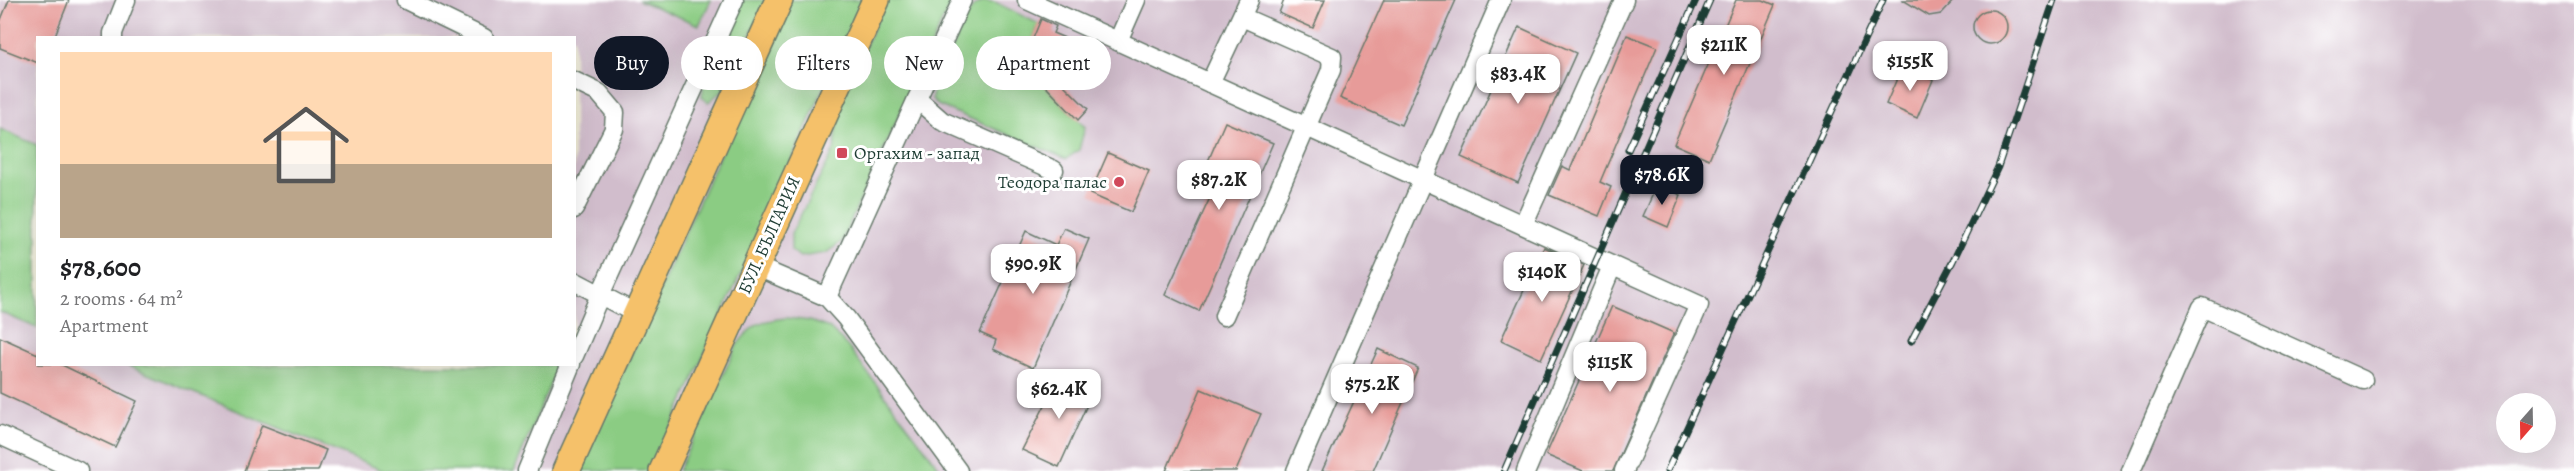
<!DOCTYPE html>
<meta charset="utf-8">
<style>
:root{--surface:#fff;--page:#f6f6f6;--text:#202124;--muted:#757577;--accent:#111827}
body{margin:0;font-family:Alegreya,serif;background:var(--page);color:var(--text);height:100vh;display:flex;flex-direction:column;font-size:22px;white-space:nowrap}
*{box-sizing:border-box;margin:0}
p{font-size:20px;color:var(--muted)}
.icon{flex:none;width:33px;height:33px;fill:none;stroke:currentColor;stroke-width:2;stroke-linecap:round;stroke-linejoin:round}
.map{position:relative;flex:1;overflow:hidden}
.sheet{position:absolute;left:36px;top:36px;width:540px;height:330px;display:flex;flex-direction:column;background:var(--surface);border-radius:0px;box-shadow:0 6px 24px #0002}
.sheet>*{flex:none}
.hud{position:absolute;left:594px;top:36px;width:570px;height:54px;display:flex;gap:12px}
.needle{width:39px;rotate:200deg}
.buttons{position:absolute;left:2496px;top:393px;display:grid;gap:12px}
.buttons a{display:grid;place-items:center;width:60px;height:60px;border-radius:50%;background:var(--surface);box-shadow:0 6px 24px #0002;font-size:30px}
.price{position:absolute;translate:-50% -51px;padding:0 14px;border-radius:12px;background:#fff;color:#222;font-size:20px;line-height:39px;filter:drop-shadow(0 2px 3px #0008)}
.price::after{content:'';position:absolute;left:50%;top:36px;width:18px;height:14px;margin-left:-9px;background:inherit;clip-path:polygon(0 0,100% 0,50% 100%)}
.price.on{background:var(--accent);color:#fff}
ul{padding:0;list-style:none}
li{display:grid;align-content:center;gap:12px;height:318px;padding:0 24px}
li span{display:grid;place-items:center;height:186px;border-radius:0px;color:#555}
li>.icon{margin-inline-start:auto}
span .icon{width:108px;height:108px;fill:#fffc;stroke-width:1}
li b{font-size:26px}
.chip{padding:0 21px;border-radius:27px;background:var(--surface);box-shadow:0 6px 24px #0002;font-size:21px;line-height:54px}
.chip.on{background:var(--accent);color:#fff}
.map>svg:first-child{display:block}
</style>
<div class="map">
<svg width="2574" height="471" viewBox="0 0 2574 471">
<rect width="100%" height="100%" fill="#fff"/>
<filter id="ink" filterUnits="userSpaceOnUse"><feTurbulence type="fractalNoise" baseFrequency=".0167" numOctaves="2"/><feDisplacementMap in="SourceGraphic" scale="12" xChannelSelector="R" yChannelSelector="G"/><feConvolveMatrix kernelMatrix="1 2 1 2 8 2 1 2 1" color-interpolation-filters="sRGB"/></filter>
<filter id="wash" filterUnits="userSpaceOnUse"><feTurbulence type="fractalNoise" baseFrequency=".008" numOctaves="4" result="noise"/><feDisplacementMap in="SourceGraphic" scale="24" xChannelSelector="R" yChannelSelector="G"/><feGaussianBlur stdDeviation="1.35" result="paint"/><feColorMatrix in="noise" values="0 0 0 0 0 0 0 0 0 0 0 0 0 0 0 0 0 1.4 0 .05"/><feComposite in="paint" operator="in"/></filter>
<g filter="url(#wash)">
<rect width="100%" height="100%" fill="#f0ecd5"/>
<!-- industrial -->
<path fill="#d1bdcc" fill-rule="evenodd" d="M0,0H2574V471H0ZM38,38H574V364H38ZM2506,404H2546V442H2506Z"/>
<!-- green -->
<g fill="#8bcc83" stroke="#55845c" stroke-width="1.5">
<polygon points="638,0 711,0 699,25"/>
<polygon points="737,0 766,0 727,87 708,102 702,97 705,69"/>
<polygon points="789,0 863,0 652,471 579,471"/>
<polygon points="886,0 952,0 841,242 826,253 800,257 791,250 791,234 834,150 842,98"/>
<polygon points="984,1 995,2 1039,24 1023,63 1085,127 1079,150 1066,159 938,105 932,99 933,89 967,16 973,7"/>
<polygon points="0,129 37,145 37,328 0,312"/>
<path d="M786,318L810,321L829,328L848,347L942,471H678L737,345C754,323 758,321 786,318Z"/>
<polygon points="126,365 558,365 514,471 384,471"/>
</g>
<g id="blocks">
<!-- building -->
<g fill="#e79b99">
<polygon points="9,0 69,0 54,38 38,38 38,63 0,48 0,22"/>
<polygon points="1284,0 1325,0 1313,28 1279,13"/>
<polygon points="1384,0 1456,0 1401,125 1340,98"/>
<polygon points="1736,0 1763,0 1775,5 1709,159 1674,144"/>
<polygon points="1903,0 1954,0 1941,14 1929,16"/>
<circle cx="1990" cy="27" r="17"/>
<polygon points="1041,19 1056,26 1053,33 1067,39 1053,74 1088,109 1078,120 1023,63"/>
<polygon points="1519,27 1576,53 1518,183 1461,157"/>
<polygon points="1627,35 1657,47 1600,182 1611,187 1599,216 1549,195 1562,166 1570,170"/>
<polygon points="1902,67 1933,80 1917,118 1886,104"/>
<polygon points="1225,122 1273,143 1199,311 1165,295 1214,189 1199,182"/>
<polygon points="1108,153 1149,171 1131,212 1090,194"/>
<polygon points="1657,185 1681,195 1668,227 1643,216"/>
<polygon points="1064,228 1089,239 1033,368 993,349 996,340 980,333 1026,231 1056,245"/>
<polygon points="1544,247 1584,265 1541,359 1501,340"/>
<polygon points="1612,306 1674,333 1613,471 1583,471 1546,455"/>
<polygon points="0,337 38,354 38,364 60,364 137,401 115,447 0,393"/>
<polygon points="1378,349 1418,368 1373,471 1322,471"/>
<polygon points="1062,372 1095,387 1059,467 1022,450"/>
<polygon points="1201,389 1261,414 1236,471 1166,471"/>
<polygon points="262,425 326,450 318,471 244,471"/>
</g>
</g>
</g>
<g filter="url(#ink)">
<use href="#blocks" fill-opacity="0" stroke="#687a6c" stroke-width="1.5"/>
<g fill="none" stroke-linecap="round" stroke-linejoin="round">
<!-- minor casing -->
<g stroke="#687a6c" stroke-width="21">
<g id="minor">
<polyline points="406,0 484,38"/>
<polyline points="1027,0 1699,305 1624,471"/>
<polyline points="113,38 113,33 126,0"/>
<polyline points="1118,41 1136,0"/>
<polyline points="574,81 599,93 615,112 614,129 574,209"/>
<polyline points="1210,83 1249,0"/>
<polyline points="917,99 942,121 1054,170"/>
<polyline points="1523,225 1624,0"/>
<polyline points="755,266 827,297 846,318 958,471"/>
<polyline points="574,281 637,314"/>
<polyline points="827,297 962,0"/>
<polyline points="1224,316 1331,70 1332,57 1242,17"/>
<polyline points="574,356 600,295 734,0"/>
<polyline points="0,435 78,471"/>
<polyline points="527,471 571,364"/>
<polyline points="1296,471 1501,0"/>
<polyline points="1526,471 1612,266"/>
<polyline points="2131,471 2202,307 2363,380"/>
</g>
</g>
<!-- highway casing -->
<g stroke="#687a6c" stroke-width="30">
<g id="highway">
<polyline points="566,471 779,0"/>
<polyline points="663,471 876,0"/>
</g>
</g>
<!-- minor -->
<use href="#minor" stroke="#fff" stroke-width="18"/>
<!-- highway -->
<use href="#highway" stroke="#f5c16b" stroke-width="27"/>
<!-- rail casing -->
<g stroke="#1f3d34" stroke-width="7">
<g id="rail">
<polyline points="1628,150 1696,0"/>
<polyline points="1911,341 1953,261 1998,167 2054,0"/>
<polyline points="1504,471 1710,0"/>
<polyline points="1667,471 1883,0"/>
</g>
</g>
<!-- rail -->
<use href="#rail" stroke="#fff" stroke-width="4.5" stroke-dasharray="14" stroke-linecap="butt"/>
</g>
</g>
<!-- markers -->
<g fill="#d1495b" stroke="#fff" stroke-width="2">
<rect x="836" y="147" width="12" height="12" rx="3"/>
<circle cx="1119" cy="182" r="6"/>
</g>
<g text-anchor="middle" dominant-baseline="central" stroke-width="6" stroke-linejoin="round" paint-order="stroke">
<!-- poi labels -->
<g font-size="18" fill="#1f3d34" stroke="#fff" text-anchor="start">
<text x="854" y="153">Оргахим - запад</text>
<text x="1107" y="182" text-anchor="end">Теодора палас</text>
</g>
<!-- street labels -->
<g font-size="18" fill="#1f3d34" stroke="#fff">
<text transform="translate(769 235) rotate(-66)">БУЛ. БЪЛГАРИЯ</text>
</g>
</g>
</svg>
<div class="buttons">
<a><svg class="needle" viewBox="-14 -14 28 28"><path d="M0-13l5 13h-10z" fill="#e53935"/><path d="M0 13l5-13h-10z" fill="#757577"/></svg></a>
</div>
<b class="price" style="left:1724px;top:76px">$211K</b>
<b class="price" style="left:1910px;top:92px">$155K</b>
<b class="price" style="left:1518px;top:105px">$83.4K</b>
<b class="price on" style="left:1662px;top:206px">$78.6K</b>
<b class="price" style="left:1219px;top:211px">$87.2K</b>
<b class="price" style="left:1033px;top:295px">$90.9K</b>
<b class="price" style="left:1542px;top:303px">$140K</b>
<b class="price" style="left:1610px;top:393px">$115K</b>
<b class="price" style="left:1372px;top:415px">$75.2K</b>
<b class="price" style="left:1059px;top:420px">$62.4K</b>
<div class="hud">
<a class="chip on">Buy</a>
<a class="chip">Rent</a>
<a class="chip">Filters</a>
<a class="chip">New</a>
<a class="chip">Apartment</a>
</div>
<section class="sheet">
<ul>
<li><span style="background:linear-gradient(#ffd9b3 60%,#b9a48a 0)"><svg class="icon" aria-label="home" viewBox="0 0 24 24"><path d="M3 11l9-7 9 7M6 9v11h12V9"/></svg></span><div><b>$78,600</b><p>2 rooms · 64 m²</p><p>Apartment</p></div></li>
</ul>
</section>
</div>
